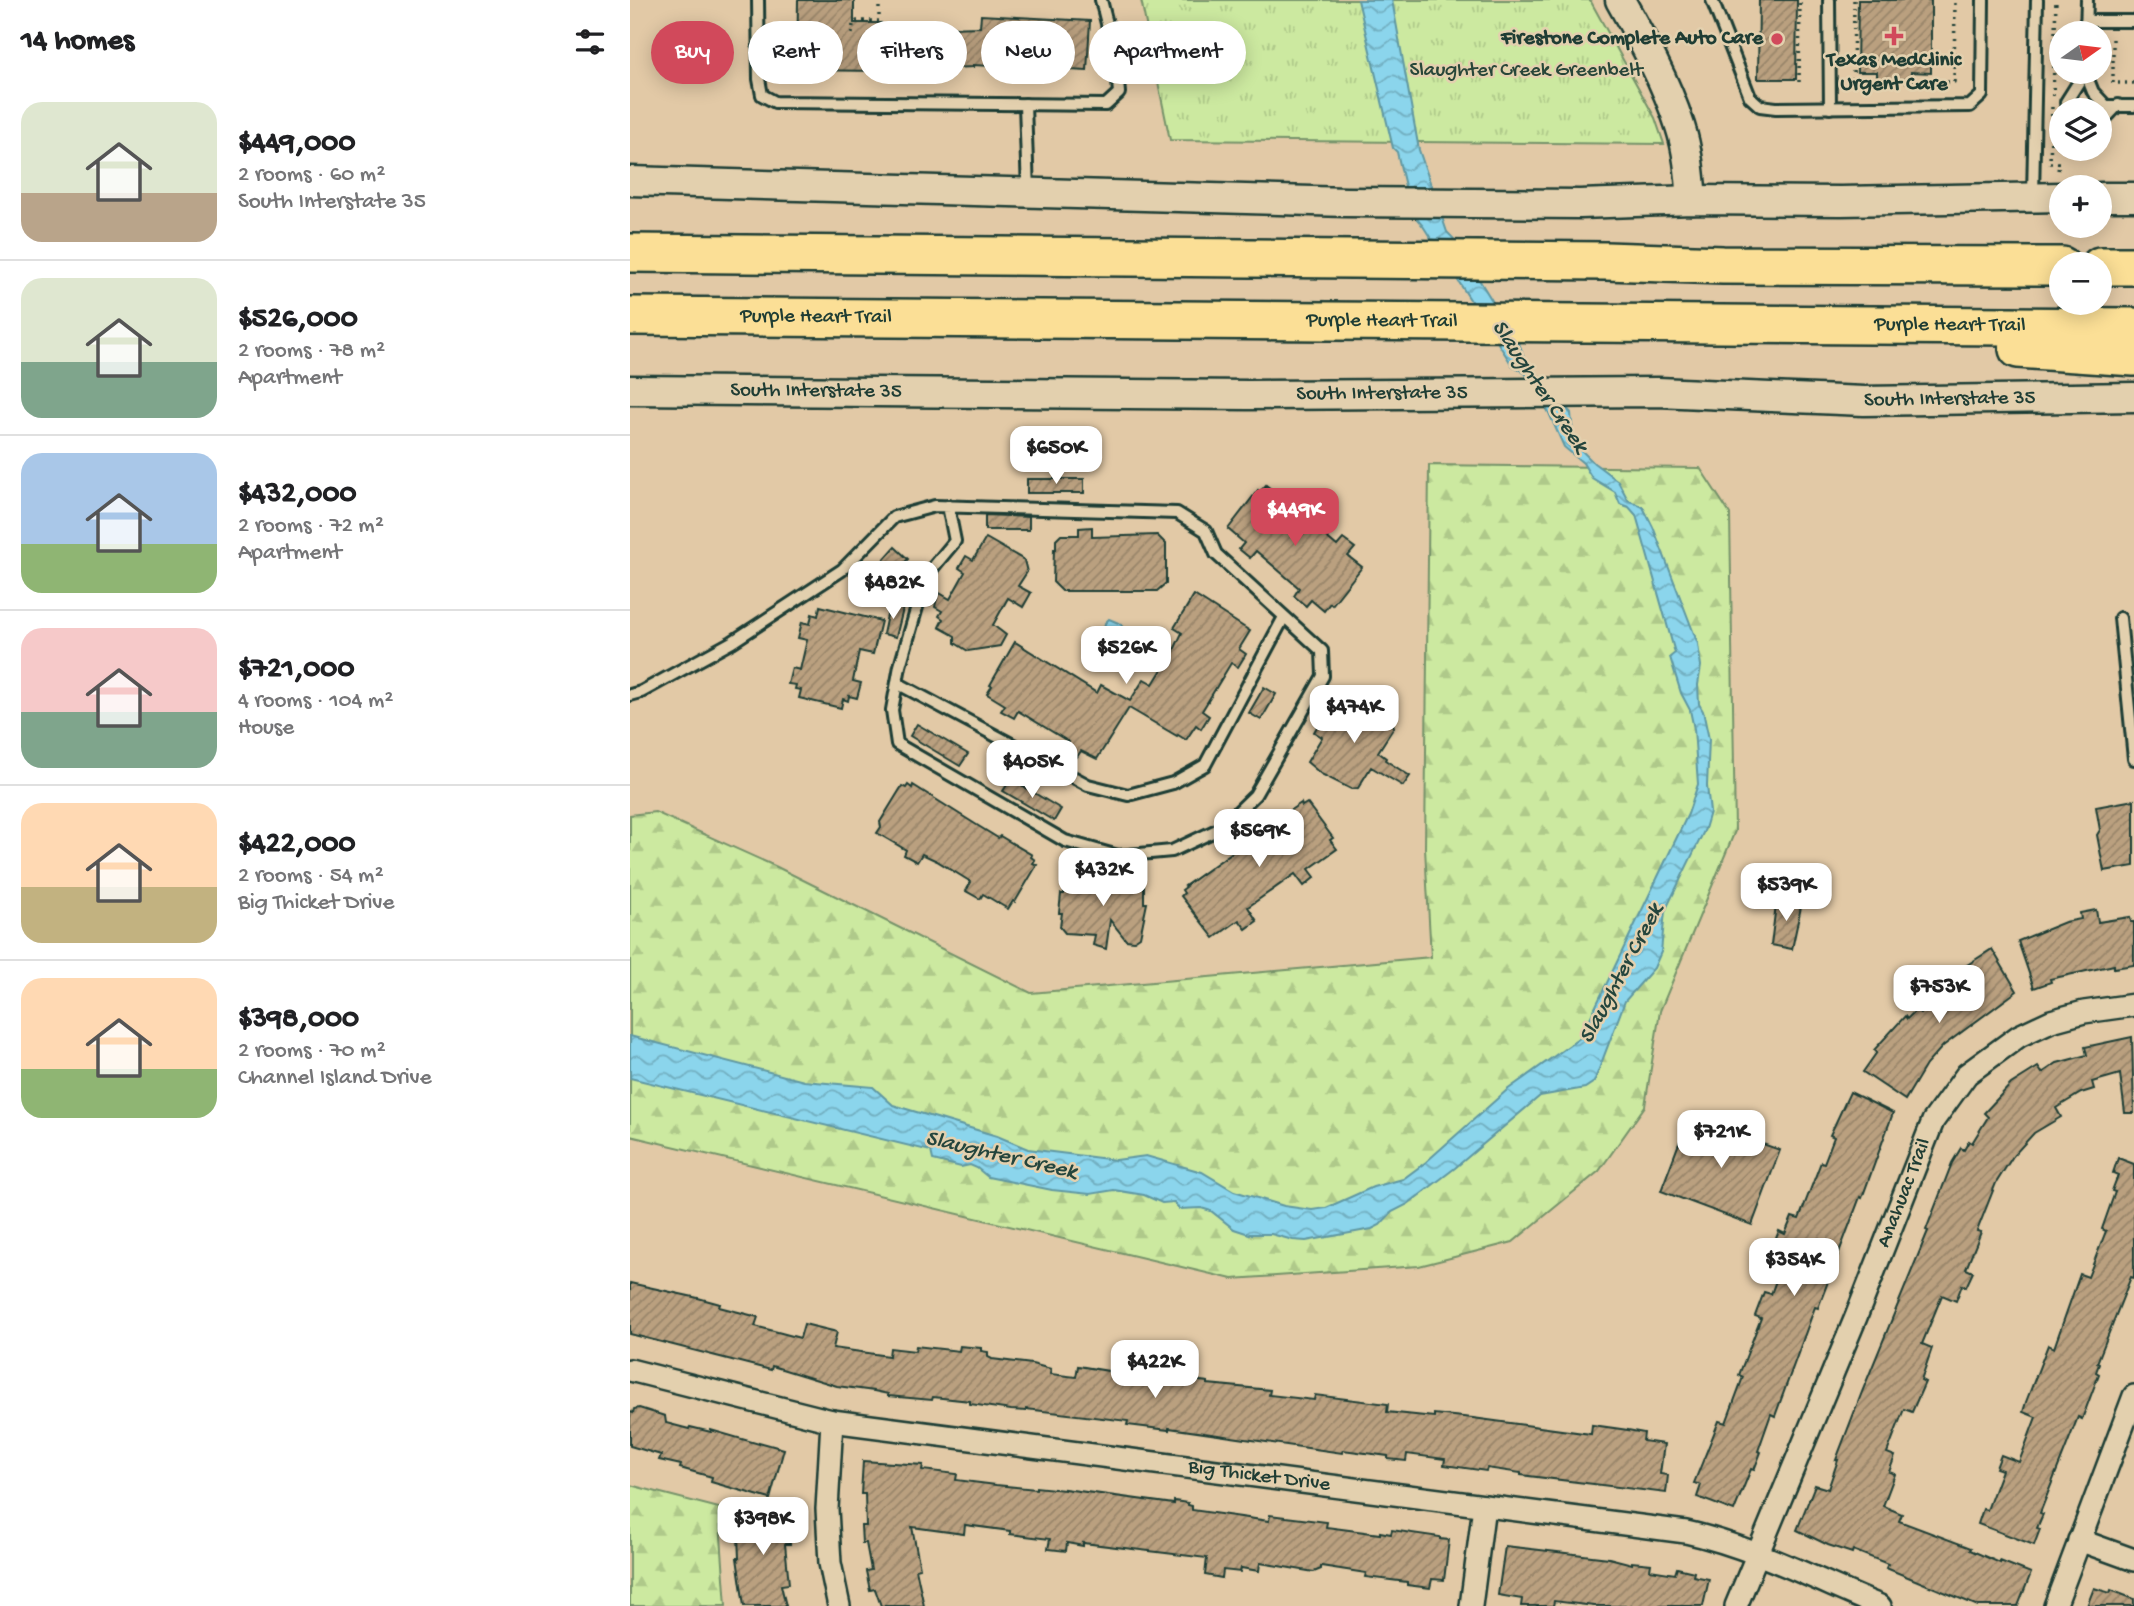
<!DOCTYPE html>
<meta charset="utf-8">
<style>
:root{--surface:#fff;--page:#f2f2f2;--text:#202124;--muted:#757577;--line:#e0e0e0;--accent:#d1495b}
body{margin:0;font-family:"Gochi Hand",sans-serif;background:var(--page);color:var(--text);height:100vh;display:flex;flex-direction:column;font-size:26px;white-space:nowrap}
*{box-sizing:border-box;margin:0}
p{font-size:23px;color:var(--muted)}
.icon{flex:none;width:38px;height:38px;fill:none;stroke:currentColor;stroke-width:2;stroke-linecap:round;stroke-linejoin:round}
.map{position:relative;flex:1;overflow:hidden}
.sheet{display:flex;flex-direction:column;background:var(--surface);width:630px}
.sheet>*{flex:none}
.top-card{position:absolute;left:21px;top:21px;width:665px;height:63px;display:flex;gap:14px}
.needle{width:46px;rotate:76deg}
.buttons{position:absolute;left:1419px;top:21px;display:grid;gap:14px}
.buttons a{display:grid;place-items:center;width:63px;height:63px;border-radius:50%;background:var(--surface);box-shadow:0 4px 18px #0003;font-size:35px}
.price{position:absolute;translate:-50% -60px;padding:0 16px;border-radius:14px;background:#fff;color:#222;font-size:23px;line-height:46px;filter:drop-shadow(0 2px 4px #0008)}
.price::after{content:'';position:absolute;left:50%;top:42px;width:21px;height:16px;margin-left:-10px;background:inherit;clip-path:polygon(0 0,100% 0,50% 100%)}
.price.on{background:var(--accent);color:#fff}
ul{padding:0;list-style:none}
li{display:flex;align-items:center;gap:21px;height:175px;padding:0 21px}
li+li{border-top:2px solid var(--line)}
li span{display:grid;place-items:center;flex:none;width:196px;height:140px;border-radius:21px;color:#555}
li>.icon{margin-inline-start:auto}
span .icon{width:84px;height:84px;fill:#fffc;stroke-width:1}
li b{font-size:30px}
h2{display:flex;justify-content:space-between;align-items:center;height:84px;padding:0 21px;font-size:30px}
.pill{padding:0 24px;border-radius:32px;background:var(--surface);box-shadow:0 4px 18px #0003;font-size:24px;line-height:63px}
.pill.on{background:var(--accent);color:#fff}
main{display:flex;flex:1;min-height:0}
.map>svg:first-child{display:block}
</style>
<main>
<section class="sheet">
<h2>14 homes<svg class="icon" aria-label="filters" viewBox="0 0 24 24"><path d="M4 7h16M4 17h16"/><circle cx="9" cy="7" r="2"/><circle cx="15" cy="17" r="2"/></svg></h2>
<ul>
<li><span style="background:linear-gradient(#dfe7d0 65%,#b9a48a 0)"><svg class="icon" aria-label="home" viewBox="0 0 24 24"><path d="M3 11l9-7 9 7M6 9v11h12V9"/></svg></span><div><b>$449,000</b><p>2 rooms · 60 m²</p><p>South Interstate 35</p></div></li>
<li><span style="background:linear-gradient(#dfe7d0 60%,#7fa58c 0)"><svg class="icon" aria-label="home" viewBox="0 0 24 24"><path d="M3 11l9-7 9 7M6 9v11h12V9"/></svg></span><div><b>$526,000</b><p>2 rooms · 78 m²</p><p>Apartment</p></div></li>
<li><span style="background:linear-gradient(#a9c7e8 65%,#8fb573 0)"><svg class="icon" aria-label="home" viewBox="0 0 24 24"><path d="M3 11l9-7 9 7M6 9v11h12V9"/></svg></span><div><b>$432,000</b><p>2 rooms · 72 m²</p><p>Apartment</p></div></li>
<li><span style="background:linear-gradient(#f6c9c9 60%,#7fa58c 0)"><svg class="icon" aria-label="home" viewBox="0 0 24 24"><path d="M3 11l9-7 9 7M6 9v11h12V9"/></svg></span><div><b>$721,000</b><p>4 rooms · 104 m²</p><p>House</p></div></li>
<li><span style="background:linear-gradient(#ffd9b3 60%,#c2b280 0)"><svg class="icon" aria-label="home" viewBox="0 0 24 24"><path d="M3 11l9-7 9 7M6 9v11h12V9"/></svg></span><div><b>$422,000</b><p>2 rooms · 54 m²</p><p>Big Thicket Drive</p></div></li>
<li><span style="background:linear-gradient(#ffd9b3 65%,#8fb573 0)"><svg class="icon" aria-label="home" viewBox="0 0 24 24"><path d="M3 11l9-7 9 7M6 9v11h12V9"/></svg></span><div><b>$398,000</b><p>2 rooms · 70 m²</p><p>Channel Island Drive</p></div></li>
</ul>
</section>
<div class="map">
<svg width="1504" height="1606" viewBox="0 0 1504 1606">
<defs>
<pattern id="forest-firs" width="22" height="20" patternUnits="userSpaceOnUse" patternTransform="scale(1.75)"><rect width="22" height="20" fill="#cce9a0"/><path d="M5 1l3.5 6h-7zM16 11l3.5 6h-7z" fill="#afc98a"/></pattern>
<pattern id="park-tufts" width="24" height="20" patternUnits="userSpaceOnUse" patternTransform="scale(1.75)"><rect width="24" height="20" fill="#cce9a0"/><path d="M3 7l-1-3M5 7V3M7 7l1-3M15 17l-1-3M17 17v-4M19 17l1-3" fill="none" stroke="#afc98a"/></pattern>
<pattern id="water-waves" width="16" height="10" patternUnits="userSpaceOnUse" patternTransform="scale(1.75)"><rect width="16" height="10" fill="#8bd5ec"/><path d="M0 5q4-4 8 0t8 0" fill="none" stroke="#71aec0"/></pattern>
<pattern id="building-hatch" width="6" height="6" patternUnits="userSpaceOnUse" patternTransform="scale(1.75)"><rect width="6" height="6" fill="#baa07f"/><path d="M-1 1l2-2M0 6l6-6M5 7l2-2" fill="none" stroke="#978469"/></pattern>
</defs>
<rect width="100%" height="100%" fill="#e2c9a6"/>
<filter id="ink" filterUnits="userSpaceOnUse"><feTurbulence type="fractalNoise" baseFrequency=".0143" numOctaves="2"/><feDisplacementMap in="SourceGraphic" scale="14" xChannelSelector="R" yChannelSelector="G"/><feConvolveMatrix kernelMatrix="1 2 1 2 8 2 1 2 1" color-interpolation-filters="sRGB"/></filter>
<g filter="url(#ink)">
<!-- forest -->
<g fill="url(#forest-firs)" stroke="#76936a" stroke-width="2">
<polygon points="799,465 1070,468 1100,514 1105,831 1030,1011 1015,1106 969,1171 883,1242 789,1266 602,1279 0,1136 0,815 25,812 147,867 401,993 801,957 795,848"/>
<polygon points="0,1485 89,1508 96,1606 0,1606"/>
</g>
<!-- park -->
<polygon fill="url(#park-tufts)" stroke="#76936a" stroke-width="2" points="511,0 960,0 1025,118 1034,144 540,140"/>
<!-- water -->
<g fill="url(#water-waves)" stroke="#6098a2" stroke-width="2">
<polygon points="728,0 762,0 789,150 817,232 824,239 890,346 895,360 941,413 943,436 949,448 964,463 988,481 998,500 1013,507 1023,527 1068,644 1071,666 1068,685 1069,704 1073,711 1079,739 1077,786 1080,812 1075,829 1035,911 1031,952 1024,968 995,1001 964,1082 955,1088 910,1096 825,1168 778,1204 762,1212 750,1225 742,1229 676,1241 663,1240 641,1234 619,1234 604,1229 581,1211 571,1208 549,1209 544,1202 532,1203 514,1195 484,1190 460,1194 422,1190 358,1177 347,1168 340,1165 331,1167 303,1160 301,1151 0,1078 0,1036 174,1081 243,1087 263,1105 367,1136 398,1149 486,1160 516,1156 572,1172 604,1191 654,1206 682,1210 696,1208 743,1187 773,1179 796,1162 877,1090 951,1037 1058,814 1068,784 1064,729 1060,710 1051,693 1040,657 1045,653 1006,515 999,507 990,504 985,492 962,478 953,463 934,447 919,413 896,374 882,365 793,226 781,212 767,152 763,148"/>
<polygon points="479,619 491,624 496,636 488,639 490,643 482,646 477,644 477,650 473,655 467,655 464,651 460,651 455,639 463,635 463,631 474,629 475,623"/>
</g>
<!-- building -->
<g fill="url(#building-hatch)" stroke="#1f3d34" stroke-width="2">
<polygon points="168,0 224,0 224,23 251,23 251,30 350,27 351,15 460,21 457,71 343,65 343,67 251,71 167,70"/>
<polygon points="1129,0 1167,0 1166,79 1128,79"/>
<polygon points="1228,0 1301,0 1301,73 1281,72 1281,79 1247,79 1247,72 1227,72"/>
<rect x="397" y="479" width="57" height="14"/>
<polygon points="636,485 652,498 659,490 670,499 662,508 707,546 713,539 725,548 718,556 732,567 702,605 700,603 694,611 681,600 676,606 664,596 669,588 626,551 620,558 609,549 614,543 598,529 628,490 630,492"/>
<polygon points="355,515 399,517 399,530 355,530"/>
<polygon points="462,527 462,537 527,535 536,544 536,583 527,591 432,591 423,582 424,549 426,549 426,540 431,535 449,535 449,528"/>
<polygon points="356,538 394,560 397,572 388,586 401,593 393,607 378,598 363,625 376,635 370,646 338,651 325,643 325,636 309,627 313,619 309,616 312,611 305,607 308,592 320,599 335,572 329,568 336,556 343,560"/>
<polygon points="265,547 278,559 264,574 251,563"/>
<polygon points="564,595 620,631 609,649 616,654 608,667 601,663 572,711 579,716 571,729 566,725 556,740 548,735 547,736 499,708 467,759 451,751 447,757 434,749 439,742 388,711 384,718 371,711 375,705 357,694 362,686 360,685 385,642 467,693 471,685 500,701 514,679 523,684 544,650 552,633 544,628"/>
<polygon points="190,606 251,621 243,654 229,651 223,681 231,683 227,698 219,696 218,701 213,699 211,708 169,698 171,690 165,689 166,685 158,684 162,668 170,670 177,640 168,638 172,622 180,624 182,614 188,616"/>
<polygon points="259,606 273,609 266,637 253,634"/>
<polygon points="634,687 646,694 631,720 619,713"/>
<polygon points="717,696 733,703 735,700 762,720 764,727 748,752 756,758 755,760 780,776 773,786 741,767 728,788 721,789 691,774 677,762 692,737 684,732 691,720 698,724"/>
<polygon points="287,724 338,754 330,766 280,736"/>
<polygon points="381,779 431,809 424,821 373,791"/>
<polygon points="278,785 282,788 283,785 350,827 368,838 370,836 402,855 401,857 405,860 403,863 407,865 385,902 383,901 378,909 353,894 350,899 336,891 341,882 307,861 292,854 287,862 274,855 276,850 247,833 251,827 250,822 272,786 276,788"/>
<polygon points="1504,800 1504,866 1474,871 1467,835 1470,830 1466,807"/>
<polygon points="671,803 672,806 677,803 703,838 700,840 707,849 679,869 685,877 674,886 665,874 618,907 627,921 616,929 609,920 584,938 551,896 554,893 552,890 556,887 555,886 632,831 627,824 639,815 644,821"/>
<polygon points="472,870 485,872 484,881 514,886 514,903 517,903 510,937 504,941 496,940 480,920 476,949 463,945 465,935 435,933 430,927 432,913 429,913 431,894 434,894 438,877 470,880"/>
<polygon points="1147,897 1172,902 1162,949 1141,945"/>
<polygon points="1466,910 1468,922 1500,917 1501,922 1504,922 1504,965 1484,968 1484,965 1420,979 1421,982 1404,988 1388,941 1435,922 1451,919 1450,913"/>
<polygon points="1362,949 1387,991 1313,1046 1296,1065 1275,1100 1233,1072 1247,1052 1244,1050 1275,1016 1277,1019 1286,1010 1290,1013 1339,975 1334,967"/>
<polygon points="1502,1037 1504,1113 1495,1113 1490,1074 1462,1082 1464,1089 1451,1093 1426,1108 1431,1117 1404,1133 1383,1156 1366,1183 1347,1231 1351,1232 1336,1269 1343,1272 1336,1287 1332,1285 1326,1301 1312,1295 1292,1344 1302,1348 1291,1380 1295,1382 1282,1412 1274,1409 1257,1453 1265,1456 1259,1472 1265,1474 1253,1506 1272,1514 1269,1521 1341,1548 1340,1550 1370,1563 1370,1561 1401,1573 1388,1606 1348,1606 1256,1568 1258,1564 1223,1550 1222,1553 1198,1545 1167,1530 1185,1485 1198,1489 1208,1460 1206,1460 1232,1392 1298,1231 1296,1230 1322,1163 1331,1148 1334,1150 1339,1141 1342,1143 1358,1117 1354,1113 1381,1084 1408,1067 1412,1073 1427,1063 1457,1055 1455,1047"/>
<polygon points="1220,1092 1263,1113 1232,1198 1230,1197 1188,1308 1185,1307 1145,1416 1141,1414 1128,1451 1131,1452 1124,1470 1121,1469 1104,1511 1067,1497 1071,1485 1064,1483 1089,1421 1096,1423 1113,1377 1109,1375 1131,1318 1125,1316 1134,1292 1141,1294 1151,1267 1145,1265 1152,1249 1143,1246 1149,1231 1155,1234 1162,1217 1169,1219 1191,1162 1194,1163 1204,1137 1200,1135"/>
<polygon points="1084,1120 1129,1137 1127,1142 1150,1150 1122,1225 1031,1191 1057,1122 1080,1131"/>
<polygon points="1488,1158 1504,1164 1504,1278 1501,1277 1467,1363 1469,1364 1466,1372 1469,1374 1452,1419 1448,1417 1410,1513 1413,1514 1407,1528 1410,1529 1404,1545 1348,1524 1353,1509 1357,1510 1372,1470 1366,1468 1371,1455 1389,1462 1406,1417 1393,1412 1396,1402 1418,1345 1424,1348 1450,1274 1458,1277 1476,1231 1472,1229 1485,1192 1482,1191 1488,1175 1483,1173"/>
<polygon points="0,1283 68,1298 90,1304 89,1307 128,1317 125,1326 170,1338 174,1324 207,1332 203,1348 259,1356 260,1348 285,1351 286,1346 329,1351 330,1346 351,1348 351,1351 358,1352 358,1357 362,1359 402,1364 421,1369 420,1374 446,1377 448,1366 527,1379 528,1376 578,1382 578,1384 640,1390 639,1395 684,1400 685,1395 758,1404 757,1412 804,1417 804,1414 843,1418 961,1434 962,1425 998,1430 1014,1433 1013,1441 1034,1444 1030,1474 1038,1475 1036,1493 891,1475 891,1473 857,1468 856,1471 814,1465 815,1459 777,1454 776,1461 758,1459 758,1456 713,1450 712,1453 539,1428 539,1430 497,1425 498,1421 396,1409 396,1411 381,1410 340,1404 340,1401 303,1397 302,1400 258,1396 258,1394 244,1391 207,1386 142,1366 141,1370 0,1334"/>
<polygon points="9,1408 35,1416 36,1423 59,1429 60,1427 81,1432 81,1430 129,1444 129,1442 154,1449 140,1499 81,1482 82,1477 50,1468 51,1465 29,1460 31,1455 0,1446 0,1412 3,1413 4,1409"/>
<polygon points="233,1461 293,1465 292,1470 327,1474 326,1480 366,1485 406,1489 406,1487 434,1490 434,1489 544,1504 544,1501 558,1503 558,1505 562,1506 562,1510 639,1521 640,1515 697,1522 696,1527 750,1534 750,1532 761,1534 762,1530 810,1537 810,1539 819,1540 814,1580 802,1579 800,1588 777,1585 777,1582 735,1577 736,1573 691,1566 691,1569 684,1572 630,1563 629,1571 611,1568 610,1572 593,1570 592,1578 575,1575 577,1558 453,1543 453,1546 437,1543 436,1551 418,1549 420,1539 380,1534 380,1531 335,1525 334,1534 282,1527 290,1568 286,1569 294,1606 251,1606 245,1589 240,1590 236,1571 241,1570 236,1543 232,1543 231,1526 236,1526 235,1494 231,1494"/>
<polygon points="156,1511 160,1544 155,1544 159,1584 151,1585 156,1606 114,1606 107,1558 109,1558 107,1513"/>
<polygon points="875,1546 979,1558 1002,1564 1002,1562 1021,1564 1020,1570 1045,1574 1047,1568 1064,1572 1063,1576 1079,1579 1073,1606 964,1606 924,1601 923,1606 891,1606 892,1599 868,1595"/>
<polygon points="1464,1588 1480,1593 1481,1590 1504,1599 1504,1606 1457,1606"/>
</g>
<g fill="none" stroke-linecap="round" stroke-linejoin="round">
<!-- lane casing -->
<g stroke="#1f3d34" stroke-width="16">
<g id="lane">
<polyline points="128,0 129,79 132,95 145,102 476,105 489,93 486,59 471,0"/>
<polyline points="1082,0 1120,97 1130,106 1146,108 1340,106 1352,95 1353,0"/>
<polyline points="1199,0 1200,108"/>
<polyline points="1456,21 1504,21"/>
<polyline points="1456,33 1457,0"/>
<polyline points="1455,72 1463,92 1476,106 1504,106"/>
<polyline points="395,104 398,193"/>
<polyline points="1437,110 1436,102 1455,72"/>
<polyline points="1470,124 1488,105"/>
<polyline points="1403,196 1407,0"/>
<polyline points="1490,618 1504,759"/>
<polyline points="267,683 458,785 498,795 543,783 575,765 654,617"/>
<polyline points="0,695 11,692 102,642 212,570 264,517 305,506 547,513 576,531 586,554 692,651 693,676 625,795 591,828 542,851 488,856 435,841 267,744 262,710 270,666 296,576 325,541 318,506"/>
</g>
</g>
<!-- street casing -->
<g stroke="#1f3d34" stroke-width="26">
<g id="street">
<path id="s1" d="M0,1370L202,1421L1056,1532C1123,1547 1187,1580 1250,1606"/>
<polyline points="202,1421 197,1509 200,1563 209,1606"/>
<polyline points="1449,1540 1504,1560"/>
<polyline points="841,1606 854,1506"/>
<path id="s2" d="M1106,1606L1226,1317L1303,1121L1337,1074L1389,1036L1421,1021L1454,1012L1504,1005"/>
<polyline points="1425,1606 1504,1396"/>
</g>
</g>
<!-- secondary casing -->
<g stroke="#1f3d34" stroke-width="33">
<g id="secondary">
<path d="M990,0C1013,41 1036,82 1050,126C1058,150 1060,176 1062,200"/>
<polyline points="0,181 716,202 950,204 1062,200 1211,201 1432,197"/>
<polyline points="1470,197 1504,197"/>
<path id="s3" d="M0,390L618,395L1028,392L1234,401L1504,397"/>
</g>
</g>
<!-- highway casing -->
<g stroke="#1f3d34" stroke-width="42">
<g id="highway">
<polyline points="0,253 976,261 1093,265 1432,266"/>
<polyline points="1470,266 1504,266"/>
<path id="s4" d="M0,316L1504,327"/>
<polyline points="1388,349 1504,357"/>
</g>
</g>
<!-- path -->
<g stroke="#1f3d34" stroke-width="3.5" stroke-dasharray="2 5" stroke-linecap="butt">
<polyline points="1224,0 1223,81 1324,82 1325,0"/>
<polyline points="222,34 223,24 227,21 249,21 249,0"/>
<polyline points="1483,39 1483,83 1504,83"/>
<polyline points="1169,82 1170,0"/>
<polyline points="1423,96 1426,0"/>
<polyline points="1422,107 1420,163 1429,163 1428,171"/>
</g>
<!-- lane -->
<use href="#lane" stroke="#e3d0ae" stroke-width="10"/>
<!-- street -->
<use href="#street" stroke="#e3d0ae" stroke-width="21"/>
<!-- secondary -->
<use href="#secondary" stroke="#e3d0ae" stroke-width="28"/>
<!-- highway -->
<use href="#highway" stroke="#fbdf96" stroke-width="37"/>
</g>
</g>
<!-- markers -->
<g fill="#d1495b" stroke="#e3d0ae" stroke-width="2.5">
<path d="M1260.5 25.5h7v7h7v7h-7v7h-7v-7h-7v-7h7z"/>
<circle cx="1147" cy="39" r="7"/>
</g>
<g text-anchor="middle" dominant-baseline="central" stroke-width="5" stroke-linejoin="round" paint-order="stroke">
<!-- poi labels -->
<g font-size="21" font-weight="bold" fill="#1f3d34" stroke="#e3d0ae" text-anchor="end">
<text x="1133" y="39">Firestone Complete Auto Care</text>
<text x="1264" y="61" text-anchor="middle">Texas MedClinic<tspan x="1264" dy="24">Urgent Care</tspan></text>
</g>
<!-- park labels -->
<g font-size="21" fill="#284639" stroke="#e3d0ae">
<text x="896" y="71">Slaughter Creek Greenbelt</text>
</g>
<!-- street labels -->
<g font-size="21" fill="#1f3d34" stroke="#e3d0ae">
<text stroke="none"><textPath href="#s4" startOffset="186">Purple Heart Trail</textPath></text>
<text stroke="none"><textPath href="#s4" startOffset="752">Purple Heart Trail</textPath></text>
<text stroke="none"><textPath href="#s4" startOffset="1320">Purple Heart Trail</textPath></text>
<text stroke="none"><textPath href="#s3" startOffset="186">South Interstate 35</textPath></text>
<text stroke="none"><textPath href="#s3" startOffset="752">South Interstate 35</textPath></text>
<text stroke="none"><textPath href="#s3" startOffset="1320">South Interstate 35</textPath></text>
<text stroke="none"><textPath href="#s2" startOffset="446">Anahuac Trail</textPath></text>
<text stroke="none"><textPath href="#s1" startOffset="639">Big Thicket Drive</textPath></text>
</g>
<!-- water labels -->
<g font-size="23" font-style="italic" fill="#24453d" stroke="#e3d0ae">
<text transform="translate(909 387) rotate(56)">Slaughter Creek</text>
<text transform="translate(992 974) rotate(-62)">Slaughter Creek</text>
<text transform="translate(371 1156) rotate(13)">Slaughter Creek</text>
</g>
</g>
</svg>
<div class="buttons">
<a><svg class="needle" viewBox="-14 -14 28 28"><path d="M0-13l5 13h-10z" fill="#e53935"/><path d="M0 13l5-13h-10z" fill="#757577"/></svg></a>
<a><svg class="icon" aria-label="layers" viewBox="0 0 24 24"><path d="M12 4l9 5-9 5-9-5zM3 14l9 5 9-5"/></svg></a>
<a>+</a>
<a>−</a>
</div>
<b class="price" style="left:426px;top:486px">$650K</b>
<b class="price on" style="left:665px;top:548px">$449K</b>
<b class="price" style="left:263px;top:621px">$482K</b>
<b class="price" style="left:496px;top:686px">$526K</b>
<b class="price" style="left:724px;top:745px">$474K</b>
<b class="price" style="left:402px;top:800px">$405K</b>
<b class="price" style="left:629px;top:869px">$569K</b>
<b class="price" style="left:473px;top:908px">$432K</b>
<b class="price" style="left:1156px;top:923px">$539K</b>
<b class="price" style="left:1309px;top:1025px">$753K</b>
<b class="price" style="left:1091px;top:1170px">$721K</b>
<b class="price" style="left:1164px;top:1298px">$354K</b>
<b class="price" style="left:525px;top:1400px">$422K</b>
<b class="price" style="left:133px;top:1557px">$398K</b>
<div class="top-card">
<a class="pill on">Buy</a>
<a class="pill">Rent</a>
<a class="pill">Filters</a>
<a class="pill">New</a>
<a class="pill">Apartment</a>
</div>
</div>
</main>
